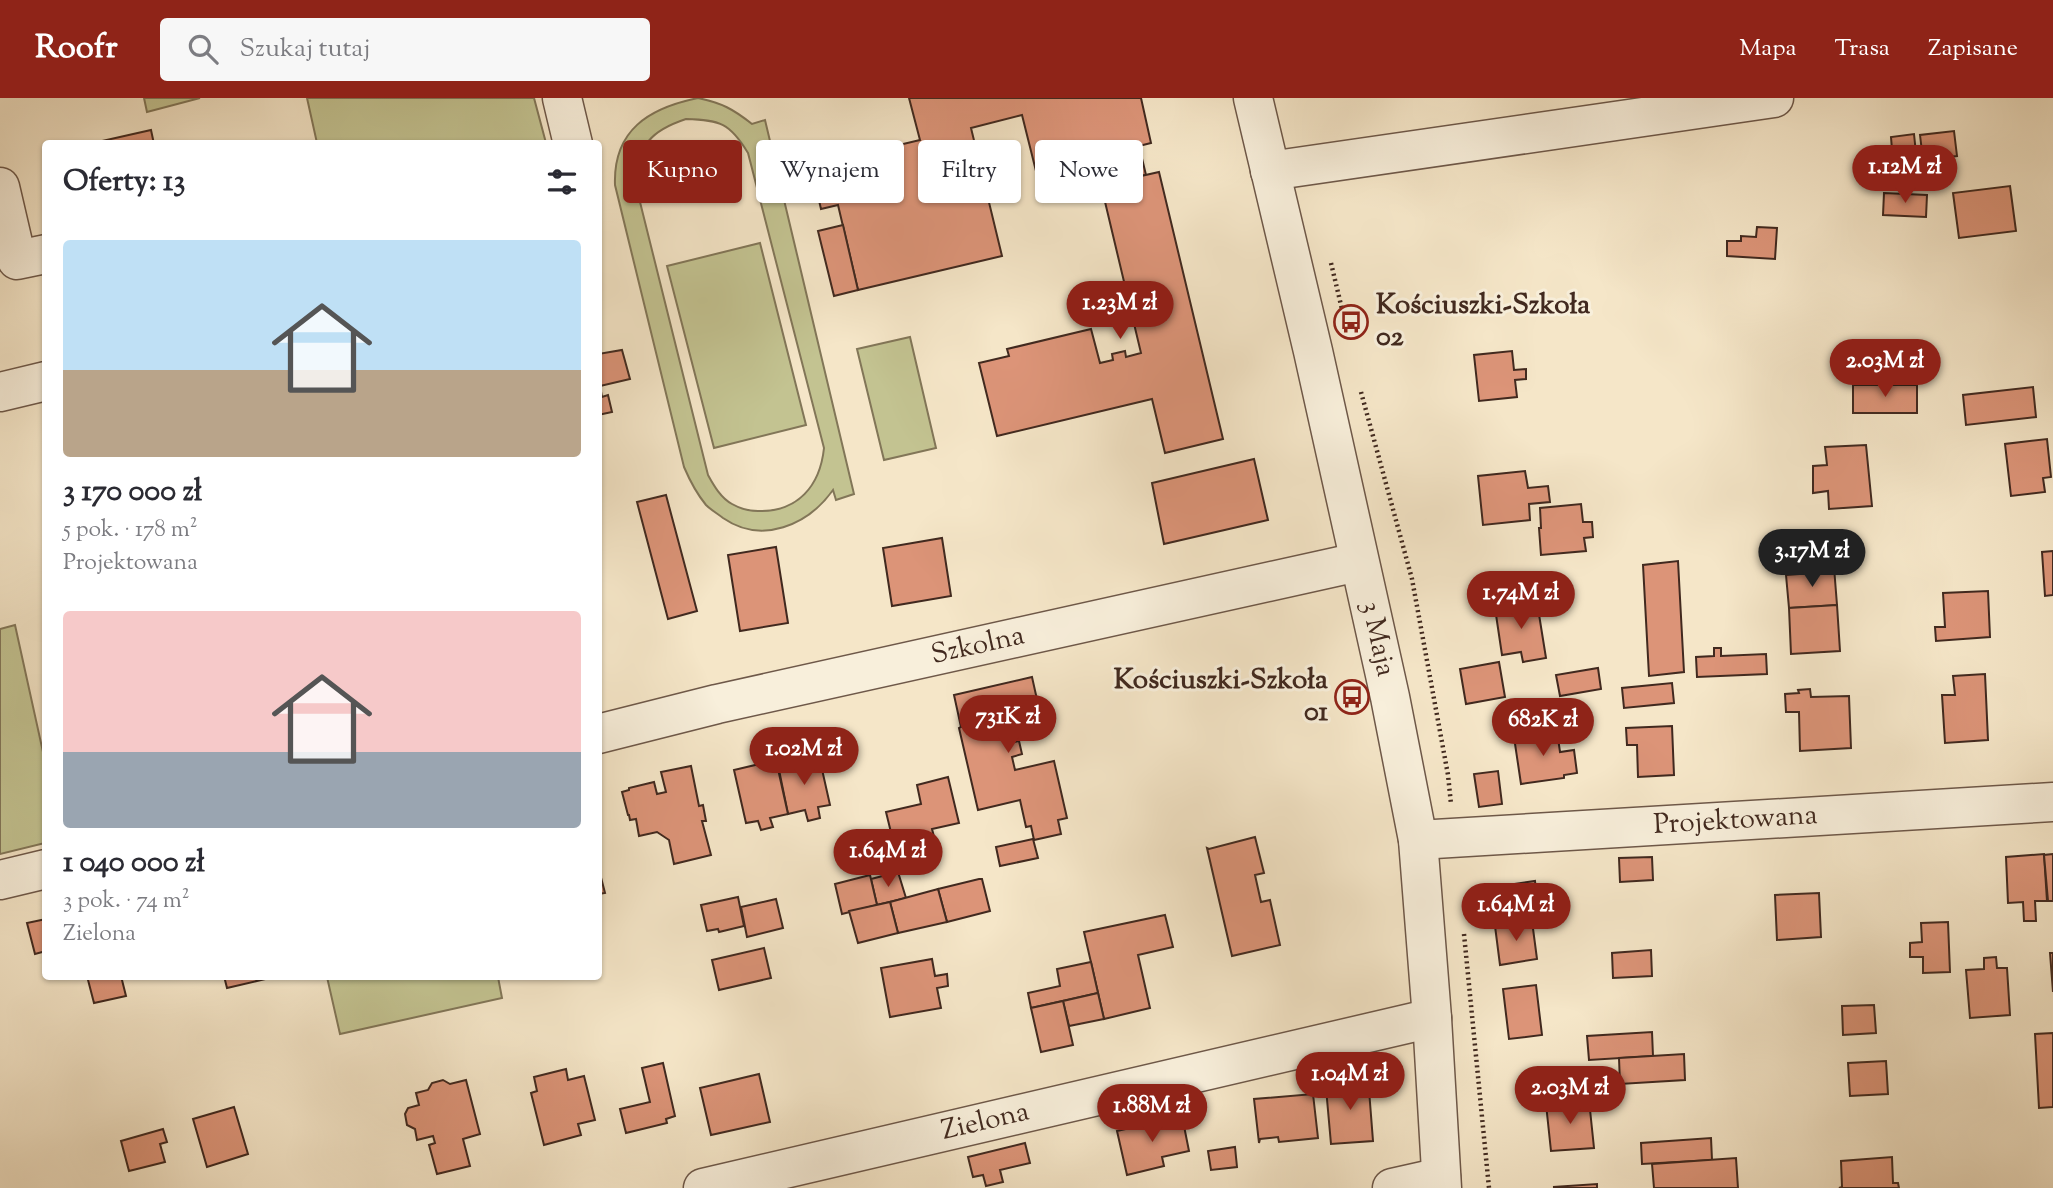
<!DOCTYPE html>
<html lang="pl">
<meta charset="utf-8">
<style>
:root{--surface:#fff;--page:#f7f7f7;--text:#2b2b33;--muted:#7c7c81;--accent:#8f2418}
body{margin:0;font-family:"Sorts Mill Goudy",serif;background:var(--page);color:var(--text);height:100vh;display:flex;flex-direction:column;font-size:26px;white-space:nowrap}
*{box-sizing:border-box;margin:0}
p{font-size:23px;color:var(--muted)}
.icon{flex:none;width:38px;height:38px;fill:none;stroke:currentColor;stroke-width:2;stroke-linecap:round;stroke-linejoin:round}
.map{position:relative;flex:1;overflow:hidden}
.panel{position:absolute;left:42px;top:42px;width:560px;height:840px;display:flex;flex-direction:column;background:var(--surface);border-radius:7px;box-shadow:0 2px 5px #0004}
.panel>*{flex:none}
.banner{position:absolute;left:623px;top:42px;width:665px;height:63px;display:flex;gap:14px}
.price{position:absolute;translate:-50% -60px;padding:0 16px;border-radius:24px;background:var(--accent);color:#fff;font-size:23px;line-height:46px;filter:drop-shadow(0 2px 4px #0008)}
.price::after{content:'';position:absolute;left:50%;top:42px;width:21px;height:16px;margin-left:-10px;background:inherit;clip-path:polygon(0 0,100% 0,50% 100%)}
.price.current{background:#222;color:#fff}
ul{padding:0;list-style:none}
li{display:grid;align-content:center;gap:14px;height:371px;padding:0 21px}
li span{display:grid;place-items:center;height:217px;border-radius:7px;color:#555}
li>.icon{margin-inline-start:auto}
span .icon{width:126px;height:126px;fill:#fffc;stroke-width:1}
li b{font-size:30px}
h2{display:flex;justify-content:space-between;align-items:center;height:84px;padding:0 21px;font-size:30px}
.pill{padding:0 24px;border-radius:7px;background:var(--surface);box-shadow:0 2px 5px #0004;font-size:24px;line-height:63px}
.pill.current{background:var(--accent);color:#fff}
header{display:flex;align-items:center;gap:42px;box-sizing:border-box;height:98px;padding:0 35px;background:var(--accent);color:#fff}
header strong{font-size:33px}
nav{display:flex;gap:38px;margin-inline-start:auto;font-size:24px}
.search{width:490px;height:63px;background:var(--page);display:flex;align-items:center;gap:18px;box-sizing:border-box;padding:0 24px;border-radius:7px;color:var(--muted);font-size:26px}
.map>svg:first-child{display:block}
</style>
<header>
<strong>Roofr</strong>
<div class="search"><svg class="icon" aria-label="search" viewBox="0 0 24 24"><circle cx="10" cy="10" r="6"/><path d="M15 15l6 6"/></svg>Szukaj tutaj</div>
<nav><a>Mapa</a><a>Trasa</a><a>Zapisane</a></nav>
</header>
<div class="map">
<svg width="2053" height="1090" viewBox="0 0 2053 1090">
<rect width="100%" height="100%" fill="#f5e6c8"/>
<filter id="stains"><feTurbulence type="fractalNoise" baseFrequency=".00286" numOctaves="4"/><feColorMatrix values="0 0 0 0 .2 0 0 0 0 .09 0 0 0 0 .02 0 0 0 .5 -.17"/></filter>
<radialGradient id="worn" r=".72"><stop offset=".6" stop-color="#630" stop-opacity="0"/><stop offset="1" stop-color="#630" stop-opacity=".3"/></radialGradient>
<!-- green -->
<g fill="#c3c391" stroke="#827658" stroke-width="2" fill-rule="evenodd">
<polygon points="144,0 200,0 147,14"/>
<polygon points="307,0 534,0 546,45 317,45"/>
<path d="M698,0C722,5 733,11 752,26L765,22L854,396L836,402L833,392C808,427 762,447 723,420C718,416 711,412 706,407C697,396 690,383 684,369L615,87C613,32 649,10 698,0ZM686,21C720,22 730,25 748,55L824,350C820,388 798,414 758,413C750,413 739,410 732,406C721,400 714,388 708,377L635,84C640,46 650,33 686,21Z"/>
<polygon points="760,145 806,327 714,350 667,168"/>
<polygon points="910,239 936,350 884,362 857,251"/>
<polygon points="15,527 45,663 45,745 0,756 0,531"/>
<polygon points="327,879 498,879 502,900 340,936"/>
</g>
<!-- building -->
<g fill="#dc9478" stroke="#41291f" stroke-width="2">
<polygon points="909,0 1141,0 1151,45 1139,48 1146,77 1129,81 1122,52 1036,73 1022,17 971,30 1002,158 858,192 838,107 821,111 811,68 920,42"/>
<polygon points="151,32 154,46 93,46 93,45"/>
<polygon points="1954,33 1957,58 1923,62 1920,37"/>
<polygon points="1914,36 1918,75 1894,77 1891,39"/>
<polygon points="1159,74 1223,341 1165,355 1152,301 997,338 979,265 1009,258 1007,251 1091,231 1100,265 1113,262 1112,256 1125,253 1126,259 1141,255 1101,87"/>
<polygon points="2010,88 2016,133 1959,140 1953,95"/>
<polygon points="1884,95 1927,97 1926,119 1883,117"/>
<polygon points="843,127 858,192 834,198 818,133"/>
<polygon points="1757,129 1777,130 1775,161 1727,158 1727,143 1741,143 1741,138 1756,139"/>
<polygon points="622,252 630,281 600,288 602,299 608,297 612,314 598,317 598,256"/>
<polygon points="1512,253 1514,272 1526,271 1526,281 1515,282 1517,299 1479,303 1474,257"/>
<rect x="1853" y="287" width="64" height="28"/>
<polygon points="2033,289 2036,319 1966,327 1963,297"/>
<polygon points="2047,341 2051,379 2043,380 2045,394 2011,398 2005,346"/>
<polygon points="1866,347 1872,408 1829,411 1828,393 1813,395 1813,368 1827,367 1825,349"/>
<polygon points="1254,361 1268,422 1164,446 1152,385"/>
<polygon points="1525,373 1528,390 1548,388 1550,404 1529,406 1530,422 1483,427 1478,378"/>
<polygon points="666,397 697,513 668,521 637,404"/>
<polygon points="1581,406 1583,424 1592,424 1593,439 1584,440 1586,453 1541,457 1539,430 1541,430 1540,410"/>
<polygon points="942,440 951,498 892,508 883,450"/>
<polygon points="776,449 788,525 740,533 728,457"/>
<polygon points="2053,453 2053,497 2045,498 2042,454"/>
<polygon points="1678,463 1684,574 1649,578 1643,467"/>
<polygon points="1834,469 1837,507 1789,510 1786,477 1812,475 1812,470"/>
<polygon points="1988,493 1990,539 1936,543 1935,529 1945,529 1943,495"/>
<polygon points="1537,504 1546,560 1523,564 1521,554 1502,557 1495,510"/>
<polygon points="1837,507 1840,553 1791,556 1789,510"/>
<polygon points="1714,550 1721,550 1721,558 1766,556 1767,576 1697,579 1696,559 1714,558"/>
<polygon points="1499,564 1505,599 1466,606 1460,571"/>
<polygon points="1598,570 1601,591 1560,598 1556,577"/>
<polygon points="1985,576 1988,642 1945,645 1942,597 1955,597 1953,578"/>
<polygon points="1032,579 1040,615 1026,618 1029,629 1007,634 1009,645 1019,643 1022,656 1012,659 1015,672 1054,663 1067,720 1058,722 1061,736 1034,742 1031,728 1026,729 1020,702 978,712 959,630 961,629 954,597"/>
<polygon points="1672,585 1674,605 1624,610 1622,590"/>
<polygon points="1810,591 1811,599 1849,598 1851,650 1800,653 1799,614 1786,614 1785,596 1799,595 1798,592"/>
<polygon points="1672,628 1674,677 1638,679 1637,647 1627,647 1626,630"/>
<polygon points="1557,633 1560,654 1574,652 1577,675 1564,677 1564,680 1521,686 1514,639"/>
<polygon points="819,658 830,707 818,709 820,720 808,723 805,712 788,716 778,667"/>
<polygon points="776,662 788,716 770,720 773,729 761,732 758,723 746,725 734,672"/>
<polygon points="691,668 699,708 703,707 706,723 702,723 711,757 674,766 669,742 657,734 639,738 636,721 630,722 629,717 628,717 622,694 629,692 629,690 654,684 657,696 666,694 661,674"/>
<polygon points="1498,673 1502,706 1479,709 1474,676"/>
<polygon points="948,679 959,725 932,731 939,758 911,764 910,760 898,763 886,714 921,706 917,687"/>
<polygon points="1255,739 1264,775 1255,777 1261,804 1270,802 1280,847 1232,858 1207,750 1209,751"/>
<polygon points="1033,741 1038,760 1000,768 996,749"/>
<polygon points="2044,756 2047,803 2035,803 2036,823 2024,823 2023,804 2008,805 2006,759"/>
<polygon points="2053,756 2053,803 2048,803 2044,757"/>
<polygon points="1652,759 1653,782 1620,784 1619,760"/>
<polygon points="598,768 605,795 598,796"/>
<polygon points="898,774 906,800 877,807 871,781"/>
<polygon points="870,777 877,807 842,816 835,786"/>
<polygon points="979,781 982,781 990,813 947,824 938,791"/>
<polygon points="1535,783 1536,792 1553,789 1557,820 1512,826 1507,787"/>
<polygon points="938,791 947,824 898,835 890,804"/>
<polygon points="1819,795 1821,839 1777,842 1775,797"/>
<polygon points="738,799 744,828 719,834 718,831 707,833 701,807"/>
<polygon points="776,801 783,830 747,839 741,809"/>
<polygon points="890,804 898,835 858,845 849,813"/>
<polygon points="1165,817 1173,849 1138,857 1150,910 1104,921 1084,834"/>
<polygon points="46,821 46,853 35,856 27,825"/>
<polygon points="1532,823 1537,861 1500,867 1495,828"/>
<polygon points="1948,824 1950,874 1923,875 1923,859 1910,859 1910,845 1922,844 1921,825"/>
<polygon points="764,850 771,880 719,892 712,862"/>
<polygon points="1651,852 1652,878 1613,880 1612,855"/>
<polygon points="2050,855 2053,855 2053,894"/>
<polygon points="1996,859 1997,870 2007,870 2010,917 1970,920 1966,872 1984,871 1984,860"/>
<polygon points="932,861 935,878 947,876 948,888 937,890 941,910 890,919 881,870"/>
<polygon points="1091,864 1098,895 1031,910 1028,895 1060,888 1057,871"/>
<polygon points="87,878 121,878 126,898 94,905"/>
<polygon points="224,878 278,878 227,890"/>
<polygon points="1536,887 1542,937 1509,941 1503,891"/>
<polygon points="1098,895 1104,921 1069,928 1063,903"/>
<polygon points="1063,903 1073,947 1041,954 1031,910"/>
<polygon points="1874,907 1876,935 1843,937 1842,908"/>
<polygon points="1652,934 1653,958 1589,962 1587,938"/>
<polygon points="2053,935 2053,1009 2039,1010 2035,936"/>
<polygon points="1684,956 1685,982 1620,986 1619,960"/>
<polygon points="1886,963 1888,996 1850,998 1848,965"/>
<polygon points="663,965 675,1018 666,1021 667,1025 626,1035 620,1011 650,1004 642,970"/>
<polygon points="566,971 568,982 584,978 595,1022 578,1026 581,1037 544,1047 531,995 537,993 534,979"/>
<polygon points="759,976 770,1024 711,1037 700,990"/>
<polygon points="1368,979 1373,1043 1331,1046 1326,990 1346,989 1345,981"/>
<polygon points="443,982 450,986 466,982 480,1036 463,1041 470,1068 437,1076 429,1047 435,1045 433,1038 417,1042 415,1031 407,1027 405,1016 408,1010 419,1007 416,995 428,992 432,985"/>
<polygon points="1313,996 1318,1040 1279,1044 1278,1039 1260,1041 1259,1045 1254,1001"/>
<polygon points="1589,1002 1594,1050 1551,1053 1546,1006"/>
<polygon points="234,1009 248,1056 207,1069 193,1021"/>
<polygon points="1182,1018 1189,1053 1162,1059 1164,1068 1127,1077 1117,1033"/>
<polygon points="163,1031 167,1044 160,1046 165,1064 129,1073 121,1043"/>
<polygon points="1711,1040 1712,1062 1642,1066 1641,1045"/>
<polygon points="1025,1045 1030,1065 1000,1072 1003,1084 986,1088 983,1077 973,1079 968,1059"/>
<polygon points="1235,1049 1237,1069 1211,1072 1208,1053"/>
<polygon points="1892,1059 1893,1085 1898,1085 1899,1090 1839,1090 1842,1089 1841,1063"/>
<polygon points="1736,1060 1738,1090 1654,1090 1652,1066"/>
<polygon points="1597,1086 1597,1090 1553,1089"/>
</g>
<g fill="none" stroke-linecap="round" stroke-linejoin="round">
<!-- minor casing -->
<g stroke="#6e5849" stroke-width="41">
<g id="minor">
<polyline points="562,0 573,46"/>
<path id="s1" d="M1253,0L1313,253L1390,599L1418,742L1432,920L1442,1090"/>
<polyline points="1270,73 1774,0"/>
<polyline points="0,89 17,162 46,156"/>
<polyline points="0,294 46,283"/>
<path id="s2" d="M598,636L717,606L1358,464"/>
<path id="s3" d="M1418,742L2053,704"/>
<polyline points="0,782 46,771"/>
<path id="s4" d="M703,1090L1432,920"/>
<polyline points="1392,1090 1441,1079"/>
</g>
</g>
<!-- path -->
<g stroke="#41291f" stroke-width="4.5" stroke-dasharray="2 3.5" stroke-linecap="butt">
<polyline points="1331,165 1346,228"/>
<polyline points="1361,294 1412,481 1448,677 1451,706"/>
<polyline points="1464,836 1489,1090"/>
</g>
<!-- minor -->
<use href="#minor" stroke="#f8efdb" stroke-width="38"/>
</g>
<!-- icons -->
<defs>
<g id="bus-ring" transform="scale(1.75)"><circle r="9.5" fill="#f8efdb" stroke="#8f2418" stroke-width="1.5"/><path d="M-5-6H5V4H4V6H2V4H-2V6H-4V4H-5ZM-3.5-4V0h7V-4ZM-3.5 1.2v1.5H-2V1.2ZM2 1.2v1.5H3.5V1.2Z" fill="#8f2418"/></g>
</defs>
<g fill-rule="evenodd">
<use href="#bus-ring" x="1351" y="224"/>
<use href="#bus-ring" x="1352" y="599"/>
</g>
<g text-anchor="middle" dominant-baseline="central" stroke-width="6" stroke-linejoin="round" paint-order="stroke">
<!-- poi labels -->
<g font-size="28" font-weight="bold" fill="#41291f" stroke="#f8efdb" text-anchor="start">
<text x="1376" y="208">Kościuszki-Szkoła<tspan x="1376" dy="32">02</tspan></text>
<text x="1328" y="583" text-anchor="end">Kościuszki-Szkoła<tspan x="1328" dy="32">01</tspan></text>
</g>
<!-- street labels -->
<g font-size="28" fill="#41291f" stroke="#f8efdb">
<text stroke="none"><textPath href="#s1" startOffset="555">3 Maja</textPath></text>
<text stroke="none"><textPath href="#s2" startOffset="390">Szkolna</textPath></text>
<text stroke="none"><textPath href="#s3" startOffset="318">Projektowana</textPath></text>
<text stroke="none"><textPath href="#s4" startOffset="290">Zielona</textPath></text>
</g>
</g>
<rect width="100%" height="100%" filter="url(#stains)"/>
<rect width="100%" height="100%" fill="url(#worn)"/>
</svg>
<b class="price" style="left:1905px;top:107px">1.12M zł</b>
<b class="price" style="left:1120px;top:243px">1.23M zł</b>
<b class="price" style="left:1885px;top:301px">2.03M zł</b>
<b class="price current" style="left:1812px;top:491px">3.17M zł</b>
<b class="price" style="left:1521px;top:533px">1.74M zł</b>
<b class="price" style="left:1008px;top:657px">731K zł</b>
<b class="price" style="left:1543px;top:660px">682K zł</b>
<b class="price" style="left:804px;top:689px">1.02M zł</b>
<b class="price" style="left:888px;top:791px">1.64M zł</b>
<b class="price" style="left:1516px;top:845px">1.64M zł</b>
<b class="price" style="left:1350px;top:1014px">1.04M zł</b>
<b class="price" style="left:1570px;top:1028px">2.03M zł</b>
<b class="price" style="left:1152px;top:1046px">1.88M zł</b>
<div class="banner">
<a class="pill current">Kupno</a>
<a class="pill">Wynajem</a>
<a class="pill">Filtry</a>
<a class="pill">Nowe</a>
</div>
<section class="panel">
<h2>Oferty: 13<svg class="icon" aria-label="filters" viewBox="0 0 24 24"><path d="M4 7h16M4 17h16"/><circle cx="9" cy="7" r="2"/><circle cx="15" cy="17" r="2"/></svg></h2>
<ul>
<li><span style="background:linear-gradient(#bfe0f5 60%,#b9a48a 0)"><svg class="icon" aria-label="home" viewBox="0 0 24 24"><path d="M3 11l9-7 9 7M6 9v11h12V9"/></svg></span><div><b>3 170 000 zł</b><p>5 pok. · 178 m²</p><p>Projektowana</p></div></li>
<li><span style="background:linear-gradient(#f6c9c9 65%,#9aa5b1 0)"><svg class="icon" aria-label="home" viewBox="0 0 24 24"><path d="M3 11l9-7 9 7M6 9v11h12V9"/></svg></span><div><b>1 040 000 zł</b><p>3 pok. · 74 m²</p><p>Zielona</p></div></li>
</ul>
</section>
</div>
